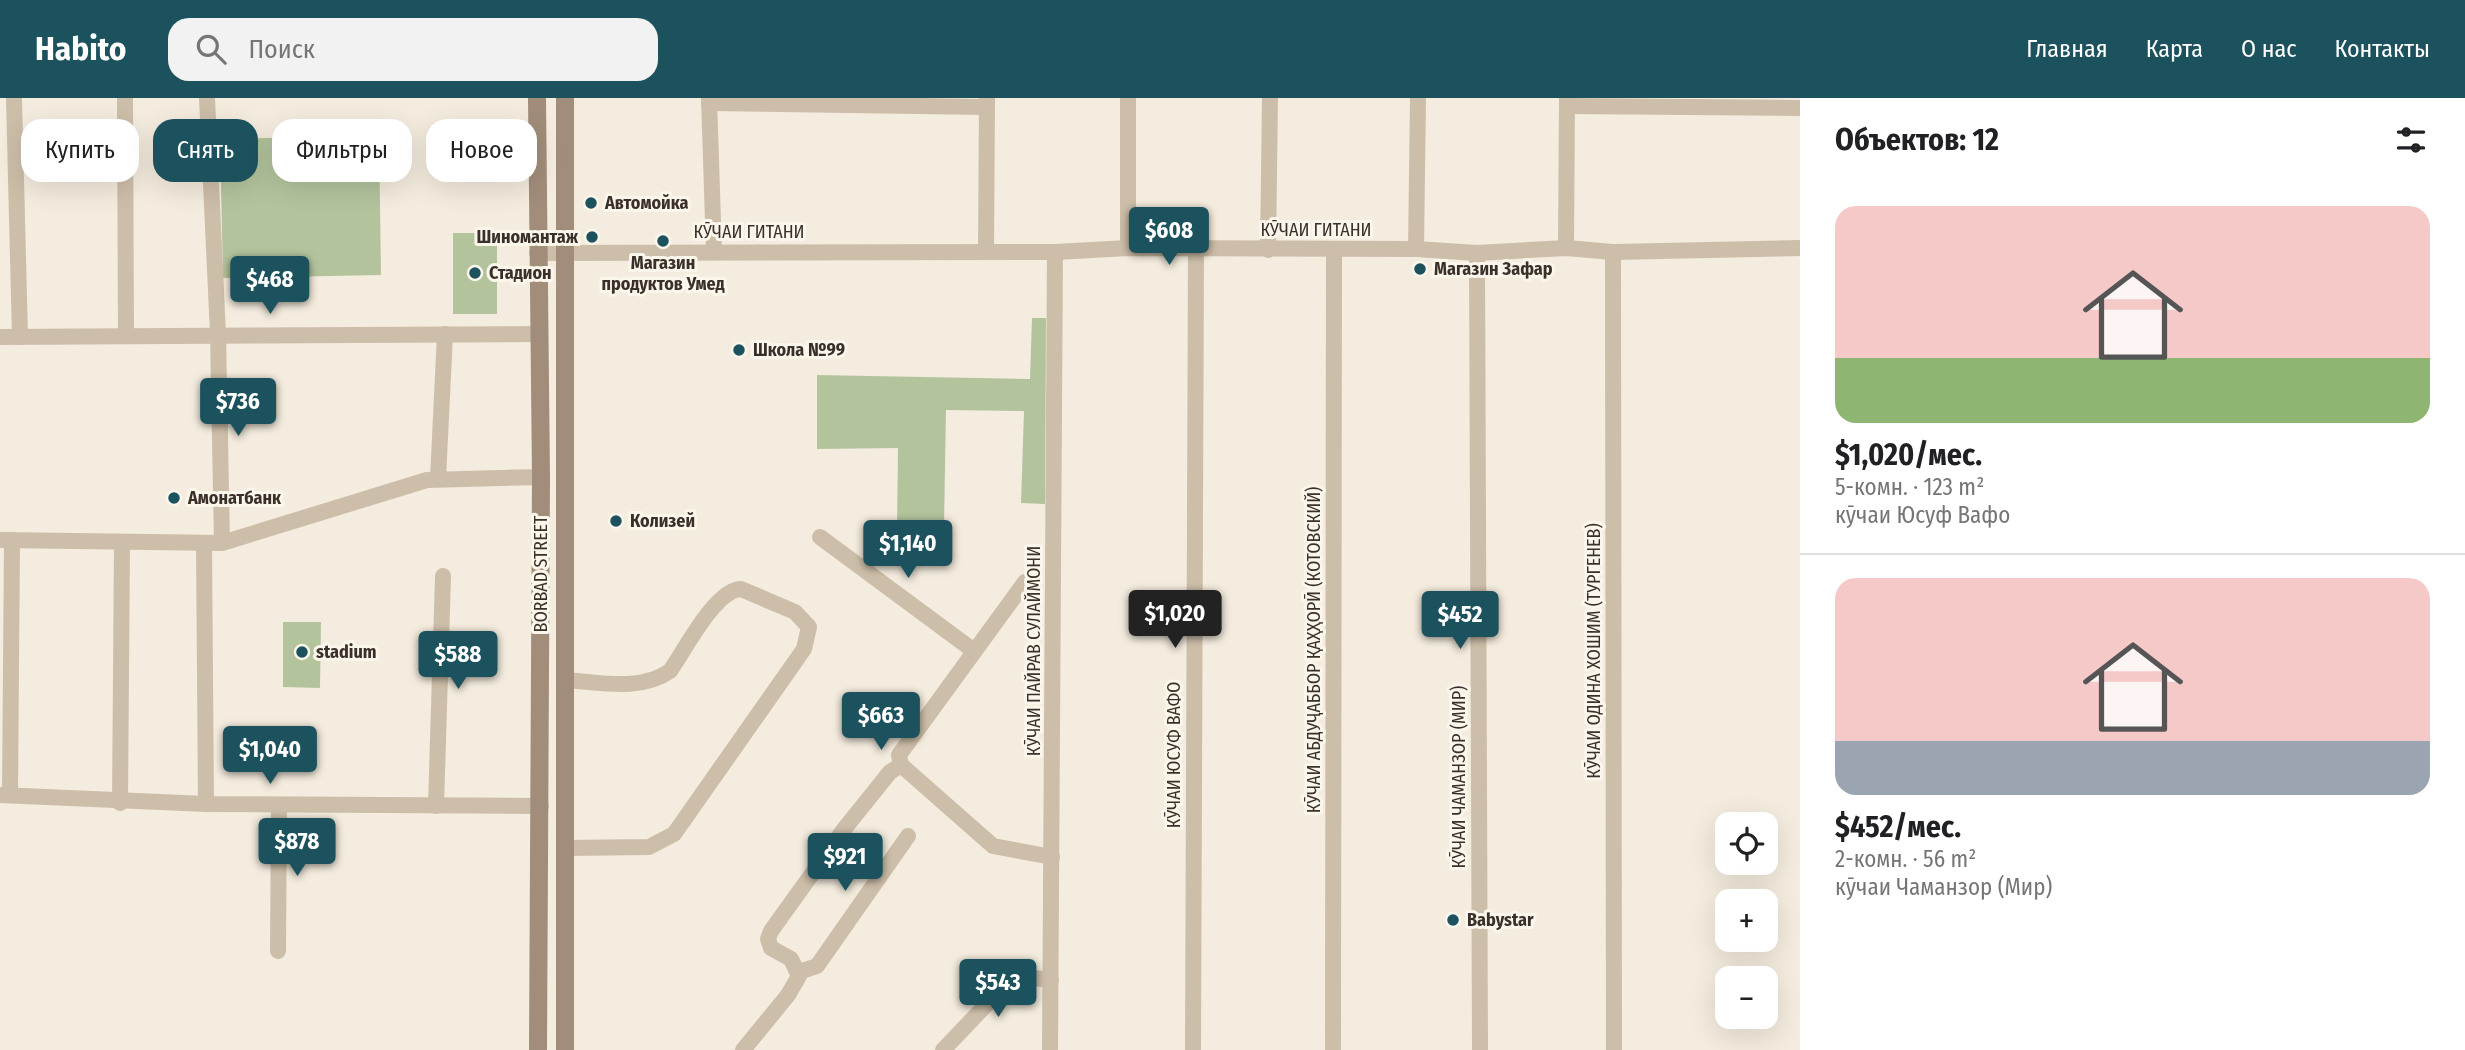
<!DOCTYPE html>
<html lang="ru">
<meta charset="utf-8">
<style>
:root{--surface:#fff;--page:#f2f2f2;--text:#202124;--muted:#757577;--line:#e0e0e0;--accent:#1c525e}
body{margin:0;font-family:"Fira Sans Condensed",sans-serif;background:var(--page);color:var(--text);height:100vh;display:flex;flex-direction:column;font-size:26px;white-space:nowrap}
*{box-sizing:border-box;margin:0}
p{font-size:23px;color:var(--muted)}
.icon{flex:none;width:38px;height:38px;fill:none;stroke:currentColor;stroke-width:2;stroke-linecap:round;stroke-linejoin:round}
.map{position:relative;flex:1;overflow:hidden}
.side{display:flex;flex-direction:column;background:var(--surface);width:665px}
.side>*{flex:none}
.hud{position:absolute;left:21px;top:21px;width:665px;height:63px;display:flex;gap:14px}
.tools{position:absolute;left:1715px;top:714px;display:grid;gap:14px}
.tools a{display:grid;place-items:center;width:63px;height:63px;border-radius:14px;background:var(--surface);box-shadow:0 7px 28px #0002;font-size:35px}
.price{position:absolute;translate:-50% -60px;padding:0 16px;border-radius:7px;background:var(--accent);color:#fff;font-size:23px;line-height:46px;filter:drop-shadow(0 2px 4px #0008)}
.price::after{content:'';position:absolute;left:50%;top:42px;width:21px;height:16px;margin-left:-10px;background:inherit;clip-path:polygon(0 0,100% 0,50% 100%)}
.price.on{background:#222;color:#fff}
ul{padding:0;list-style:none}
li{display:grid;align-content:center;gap:14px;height:371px;padding:0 35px}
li+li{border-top:2px solid var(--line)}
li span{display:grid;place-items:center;height:217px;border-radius:21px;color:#555}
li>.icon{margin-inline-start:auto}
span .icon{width:126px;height:126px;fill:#fffc;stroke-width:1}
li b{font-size:30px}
h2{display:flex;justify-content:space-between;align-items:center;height:84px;padding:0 35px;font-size:30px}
.tag{padding:0 24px;border-radius:21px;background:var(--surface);box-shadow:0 7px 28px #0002;font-size:24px;line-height:63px}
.tag.on{background:var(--accent);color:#fff}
header{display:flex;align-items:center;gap:42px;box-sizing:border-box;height:98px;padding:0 35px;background:var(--accent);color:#fff}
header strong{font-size:33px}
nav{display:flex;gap:38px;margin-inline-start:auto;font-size:24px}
.search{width:490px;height:63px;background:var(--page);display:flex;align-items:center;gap:18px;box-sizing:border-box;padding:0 24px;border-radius:21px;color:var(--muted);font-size:26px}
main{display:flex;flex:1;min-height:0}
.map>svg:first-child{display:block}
</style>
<header>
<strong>Habito</strong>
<div class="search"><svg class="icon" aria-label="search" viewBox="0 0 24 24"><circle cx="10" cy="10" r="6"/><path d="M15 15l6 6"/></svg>Поиск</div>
<nav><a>Главная</a><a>Карта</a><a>О нас</a><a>Контакты</a></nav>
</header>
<main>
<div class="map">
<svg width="1800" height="952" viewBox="0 0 1800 952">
<rect width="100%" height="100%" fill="#f4ecde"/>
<!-- green -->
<g fill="#b3c49d">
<polygon points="379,38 381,177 223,180 220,41"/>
<rect x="453" y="135" width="44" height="81"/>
<polygon points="1032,220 1046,220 1045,406 1021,405 1024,313 946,312 944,428 897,431 898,350 817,351 817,277 1030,281"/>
<polygon points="283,524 321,524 320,590 283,589"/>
</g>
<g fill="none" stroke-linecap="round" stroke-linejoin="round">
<!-- street -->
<g stroke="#cdbea9" stroke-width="16">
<polyline points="14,0 20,239"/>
<polyline points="125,0 126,238"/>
<polyline points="207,0 218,236 222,445"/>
<polyline points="709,0 714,154"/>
<polyline points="709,5 987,9"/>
<polyline points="1567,8 1800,10"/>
<polyline points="1128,150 1128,0"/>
<polyline points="1566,150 1567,0"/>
<polyline points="1416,151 1418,0"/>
<polyline points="1268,152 1270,0"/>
<polyline points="986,153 987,0"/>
<polyline points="1613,154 1614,952"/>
<polyline points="537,155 1055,154 1128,150 1416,151 1477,155 1566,150 1613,154 1800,150"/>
<polyline points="1477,155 1480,952"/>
<polyline points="0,239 540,236"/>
<polyline points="438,381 445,236"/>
<polyline points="820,439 974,553"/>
<polyline points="0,442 222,445 427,382 541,379"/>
<polyline points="204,446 206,706"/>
<polyline points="1025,484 899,657 901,667 993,748 1052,759"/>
<path d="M565,582C600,584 640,594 670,573C685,552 715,492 741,491L795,514L809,529L804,551L674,736L649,749L565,750"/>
<polyline points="0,697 206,706 541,708"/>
<polyline points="10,697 12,442"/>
<polyline points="120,705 122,444"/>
<polyline points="436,708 443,478"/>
<polyline points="278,853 279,707"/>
<polyline points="799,874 817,868 908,738"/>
<polyline points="743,952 788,897 799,878 791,861 771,850 768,841 771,833 845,730 890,674 901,667"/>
<polyline points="943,952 1007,885 1024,879 1051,882"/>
<polyline points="1050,952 1055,154"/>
<polyline points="1193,952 1196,151"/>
<polyline points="1333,952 1334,151"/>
</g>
<!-- secondary -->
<g stroke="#a18d7a" stroke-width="18">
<polyline points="537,0 541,379 538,952"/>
<polyline points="565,0 565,952"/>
</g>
</g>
<!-- markers -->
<g fill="#1c525e" stroke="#fbf6eb" stroke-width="2.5">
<circle cx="591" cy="105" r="7"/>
<circle cx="592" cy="139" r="7"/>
<circle cx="663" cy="143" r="7"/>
<circle cx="1420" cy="171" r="7"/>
<circle cx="475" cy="175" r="7"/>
<circle cx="739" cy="252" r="7"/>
<circle cx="174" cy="400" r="7"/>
<circle cx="616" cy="423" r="7"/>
<circle cx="302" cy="554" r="7"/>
<circle cx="1453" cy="822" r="7"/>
</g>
<g text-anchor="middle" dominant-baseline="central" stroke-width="6" stroke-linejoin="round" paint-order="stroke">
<!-- poi labels -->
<g font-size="18" font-weight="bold" fill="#3a3029" stroke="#fbf6eb" text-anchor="start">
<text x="605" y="105">Автомойка</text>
<text x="578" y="139" text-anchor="end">Шиномантаж</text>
<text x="663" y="165" text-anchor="middle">Магазин<tspan x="663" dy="21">продуктов Умед</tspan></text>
<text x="1434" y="171">Магазин Зафар</text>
<text x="489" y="175">Стадион</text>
<text x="753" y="252">Школа №99</text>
<text x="188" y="400">Амонатбанк</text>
<text x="630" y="423">Колизей</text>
<text x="316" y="554">stadium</text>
<text x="1467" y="822">Babystar</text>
</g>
<!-- street labels -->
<g font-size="18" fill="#3a3029" stroke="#fbf6eb">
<text x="1316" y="132">КӮЧАИ ГИТАНИ</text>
<text x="749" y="134">КӮЧАИ ГИТАНИ</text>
<text transform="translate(541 476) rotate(-90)">BORBAD STREET</text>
<text transform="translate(1314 552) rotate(-90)">КӮЧАИ АБДУҶАББОР ҚАҲҲОРӢ (КОТОВСКИЙ)</text>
<text transform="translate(1034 553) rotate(-90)">КӮЧАИ ПАЙРАВ СУЛАЙМОНИ</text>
<text transform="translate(1594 553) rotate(-90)">КӮЧАИ ОДИНА ХОШИМ (ТУРГЕНЕВ)</text>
<text transform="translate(1174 657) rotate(-90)">КӮЧАИ ЮСУФ ВАФО</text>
<text transform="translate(1459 679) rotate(-90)">КӮЧАИ ЧАМАНЗОР (МИР)</text>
</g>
</g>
</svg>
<div class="tools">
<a><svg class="icon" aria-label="locate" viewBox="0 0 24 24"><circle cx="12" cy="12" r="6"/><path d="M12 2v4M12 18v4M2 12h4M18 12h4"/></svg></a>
<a>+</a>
<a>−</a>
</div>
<b class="price" style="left:1169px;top:169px">$608</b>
<b class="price" style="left:270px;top:218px">$468</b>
<b class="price" style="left:238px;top:340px">$736</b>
<b class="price" style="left:908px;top:482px">$1,140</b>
<b class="price on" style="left:1175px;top:552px">$1,020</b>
<b class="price" style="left:1460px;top:553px">$452</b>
<b class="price" style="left:458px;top:593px">$588</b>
<b class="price" style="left:881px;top:654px">$663</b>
<b class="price" style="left:270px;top:688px">$1,040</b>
<b class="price" style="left:297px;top:780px">$878</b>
<b class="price" style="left:845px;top:795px">$921</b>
<b class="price" style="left:998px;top:921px">$543</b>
<div class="hud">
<a class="tag">Купить</a>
<a class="tag on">Снять</a>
<a class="tag">Фильтры</a>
<a class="tag">Новое</a>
</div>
</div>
<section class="side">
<h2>Объектов: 12<svg class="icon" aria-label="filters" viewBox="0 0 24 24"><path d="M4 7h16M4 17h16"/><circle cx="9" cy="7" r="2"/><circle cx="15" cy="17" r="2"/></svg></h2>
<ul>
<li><span style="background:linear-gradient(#f6c9c9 70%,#8fb573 0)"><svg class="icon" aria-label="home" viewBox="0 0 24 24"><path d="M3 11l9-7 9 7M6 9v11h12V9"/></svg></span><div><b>$1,020/мес.</b><p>5-комн. · 123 m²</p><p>кӯчаи Юсуф Вафо</p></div></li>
<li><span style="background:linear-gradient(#f6c9c9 75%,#9aa5b1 0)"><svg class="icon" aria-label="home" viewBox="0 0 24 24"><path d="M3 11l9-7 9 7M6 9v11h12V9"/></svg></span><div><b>$452/мес.</b><p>2-комн. · 56 m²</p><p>кӯчаи Чаманзор (Мир)</p></div></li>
</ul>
</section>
</main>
